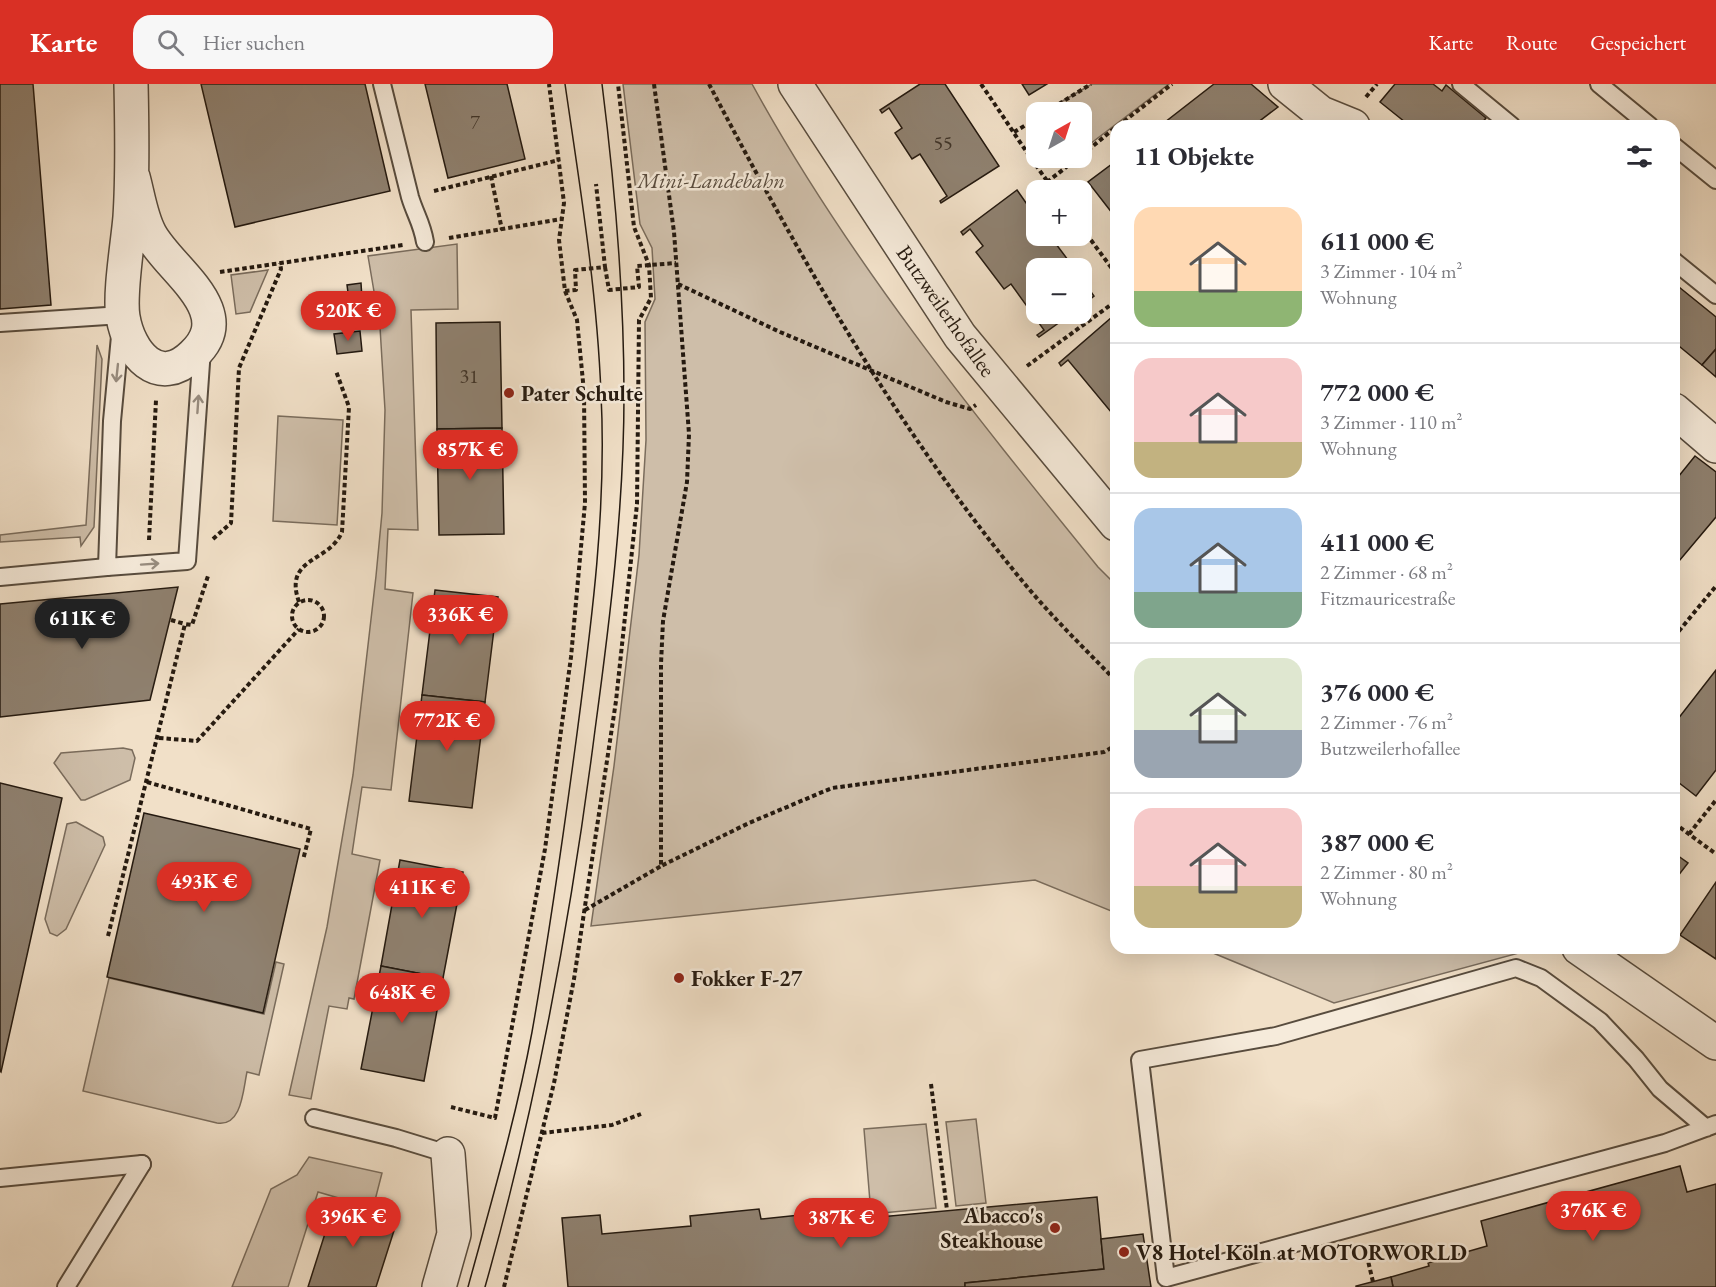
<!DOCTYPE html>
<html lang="de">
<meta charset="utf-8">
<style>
:root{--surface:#fff;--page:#f7f7f7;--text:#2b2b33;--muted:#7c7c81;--line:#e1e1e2;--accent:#d93025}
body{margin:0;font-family:"EB Garamond",serif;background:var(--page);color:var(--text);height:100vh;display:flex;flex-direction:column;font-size:22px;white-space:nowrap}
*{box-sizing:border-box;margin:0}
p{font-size:20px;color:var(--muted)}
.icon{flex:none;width:33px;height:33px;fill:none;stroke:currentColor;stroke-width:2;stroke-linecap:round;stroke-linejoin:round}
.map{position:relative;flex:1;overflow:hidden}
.drawer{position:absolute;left:1110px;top:36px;width:570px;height:834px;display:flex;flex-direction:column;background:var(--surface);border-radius:18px;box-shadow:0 6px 24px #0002}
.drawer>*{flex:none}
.needle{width:39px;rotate:39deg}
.controls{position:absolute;left:1026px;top:18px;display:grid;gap:12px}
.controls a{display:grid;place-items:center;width:66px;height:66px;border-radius:12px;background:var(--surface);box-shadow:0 6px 24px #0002;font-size:30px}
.price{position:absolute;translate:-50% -51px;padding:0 14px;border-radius:21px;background:var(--accent);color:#fff;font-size:20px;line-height:39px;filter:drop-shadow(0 2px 3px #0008)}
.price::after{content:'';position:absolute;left:50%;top:36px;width:18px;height:14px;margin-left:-9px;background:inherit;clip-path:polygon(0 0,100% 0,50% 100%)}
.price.on{background:#222;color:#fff}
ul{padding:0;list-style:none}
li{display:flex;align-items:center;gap:18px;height:150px;padding:0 24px}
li+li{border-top:2px solid var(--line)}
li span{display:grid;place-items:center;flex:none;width:168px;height:120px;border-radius:18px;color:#555}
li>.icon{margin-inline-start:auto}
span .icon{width:72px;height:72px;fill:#fffc;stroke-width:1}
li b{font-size:26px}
h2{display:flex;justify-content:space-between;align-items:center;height:72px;padding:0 24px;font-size:26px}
header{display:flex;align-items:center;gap:36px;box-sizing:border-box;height:84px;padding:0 30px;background:var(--accent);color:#fff}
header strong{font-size:28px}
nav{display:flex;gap:33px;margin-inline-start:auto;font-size:21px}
.search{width:420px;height:54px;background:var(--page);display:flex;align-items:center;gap:15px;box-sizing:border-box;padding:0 21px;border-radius:18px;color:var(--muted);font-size:22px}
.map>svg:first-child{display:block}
</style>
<header>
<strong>Karte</strong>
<div class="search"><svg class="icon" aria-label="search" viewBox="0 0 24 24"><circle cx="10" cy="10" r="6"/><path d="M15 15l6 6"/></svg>Hier suchen</div>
<nav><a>Karte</a><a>Route</a><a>Gespeichert</a></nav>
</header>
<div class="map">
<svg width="1716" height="1203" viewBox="0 0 1716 1203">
<rect width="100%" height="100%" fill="#f1e0c8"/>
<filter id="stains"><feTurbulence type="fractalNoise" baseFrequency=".00333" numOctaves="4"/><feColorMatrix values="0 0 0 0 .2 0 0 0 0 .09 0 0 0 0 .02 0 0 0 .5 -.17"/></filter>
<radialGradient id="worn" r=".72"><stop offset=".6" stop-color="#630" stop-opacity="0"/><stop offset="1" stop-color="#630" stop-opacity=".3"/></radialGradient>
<!-- green -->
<g fill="#cebea9" stroke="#7a6c5c" stroke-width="1.5">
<path d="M623,0H752C848,175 973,329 1098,483L1116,501V829L1035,796L591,842L614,682L639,471L646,356L645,238L655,215L652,164L640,140Z"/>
<polygon points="1092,0 1169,0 1082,66 1082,28 1052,28 1052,23"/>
<polygon points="457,160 458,225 411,226 418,446 388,445 385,505 413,509 391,706 362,703 352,770 380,776 354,915 349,914 347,925 329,922 311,1015 289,1011 327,843 353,691 376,492 382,429 385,326 380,243 368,172"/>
<polygon points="268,186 250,228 236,230 231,191"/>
<polygon points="97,261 102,275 94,443 81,462 80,453 0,458 0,451 86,441"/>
<polygon points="278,332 343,336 337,441 273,437"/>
<polygon points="123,664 132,666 135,674 130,696 85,716 81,716 54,679 61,669"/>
<polygon points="76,738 103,753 105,761 66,845 57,852 50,849 45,835 67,740"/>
<polygon points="1201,864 1513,864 1519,869 1334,919"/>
<path d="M276,878L284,880L259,991L247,988C243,1006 242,1043 217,1039L83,1007L109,894L264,930Z"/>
<polygon points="976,1035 986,1119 956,1122 946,1038"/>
<polygon points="926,1040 936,1124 871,1130 864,1045"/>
<polygon points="309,1073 382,1089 373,1124 318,1108 288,1203 232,1203 271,1105 297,1091"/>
</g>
<!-- building -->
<g fill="#8f8170" stroke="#251a10" stroke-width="1.5">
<polygon points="0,0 33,0 51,221 0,225"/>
<polygon points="201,0 365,0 390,107 235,143"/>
<polygon points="425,0 507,0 525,75 448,94"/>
<polygon points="920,0 945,0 999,82 941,119 940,117 947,112 920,70 912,75 895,49 902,44 889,24 882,29 880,26"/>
<polygon points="1022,0 1047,0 1029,11"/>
<polygon points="1214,0 1251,0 1278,23 1253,42 1160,42"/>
<polygon points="1395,0 1433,0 1442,7 1446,1 1486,34 1481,40 1483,42 1410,42 1380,18"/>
<polygon points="1116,77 1116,134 1088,98"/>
<polygon points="1017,106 1036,133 1036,152 1050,152 1074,184 1036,184 1036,230 1071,230 1039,253 1037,251 1044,246 1011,200 1004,205 976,168 983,162 970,145 963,151 961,148"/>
<polygon points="1082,195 1094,212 1082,222"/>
<polygon points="361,199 362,215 349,216 347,201"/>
<polygon points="1674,199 1716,233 1716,265 1702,281 1674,258"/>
<polygon points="1112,233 1116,237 1116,334 1068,276 1061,282 1059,279"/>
<polygon points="500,238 502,344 437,345 436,239"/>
<polygon points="360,247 362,267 337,270 334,250"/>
<polygon points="1716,265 1716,293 1702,281"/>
<polygon points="502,344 504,450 439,451 437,345"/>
<polygon points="1695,372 1716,388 1716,433 1674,483 1674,398"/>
<polygon points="178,503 150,616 0,633 0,520"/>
<polygon points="435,506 498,513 485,618 422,611"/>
<polygon points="1716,586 1716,686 1696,712 1674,695 1674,640"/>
<polygon points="422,611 485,618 472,724 409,717"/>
<polygon points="0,699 62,714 1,988 0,987"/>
<polygon points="144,729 300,765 263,929 107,893"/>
<polygon points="1674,769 1688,779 1674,797"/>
<polygon points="400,776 463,788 443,894 381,882"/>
<polygon points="1716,798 1716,875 1680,851"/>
<polygon points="381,882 443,894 424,997 361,985"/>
<polygon points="1680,1082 1687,1108 1716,1100 1716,1203 1393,1203 1391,1193 1429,1182 1428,1179 1487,1162 1481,1137"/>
<polygon points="1097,1113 1104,1185 965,1199 965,1203 568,1203 562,1134 600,1131 602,1150 691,1142 690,1132 759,1125 761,1135 857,1125 858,1135"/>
<polygon points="336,1115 398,1134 376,1203 308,1203"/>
<polygon points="1143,1150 1151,1203 965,1203 965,1199 1104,1185 1101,1155"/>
<polygon points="1391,1193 1393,1203 1356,1203 1356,1202"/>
</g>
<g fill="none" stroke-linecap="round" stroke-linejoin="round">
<!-- lane casing -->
<g stroke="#584c3e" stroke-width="20">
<g id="lane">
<path d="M382,0L410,113C415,130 422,139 425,158"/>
<polyline points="1461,0 1512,42"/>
<polyline points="1599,0 1650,42"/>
<polyline points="1674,62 1716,96"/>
<polyline points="1674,177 1716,211"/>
<polyline points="0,239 122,231 112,337 107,483 187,477 202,265"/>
<polyline points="0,493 107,483"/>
<polyline points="314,1034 396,1054 448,1070"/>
<polyline points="1706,1044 1660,1005 1636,975 1600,937 1541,894 1516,884 1276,952 1140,976 1166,1194 1665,1059 1716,1040"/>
<polyline points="0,1094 142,1080"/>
<polyline points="66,1203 142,1080"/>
</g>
</g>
<!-- street casing -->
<g stroke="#584c3e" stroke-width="36">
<g id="street">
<path d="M131,0C132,44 133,88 130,133C128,158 119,210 123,233C129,269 158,305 193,271C240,227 170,187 150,150C141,134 138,111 133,93"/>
<polyline points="795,0 960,252 1116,440"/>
<polyline points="1285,0 1321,29 1353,42"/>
<polyline points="1674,326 1716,362"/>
<polyline points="1579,864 1716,959"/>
<polyline points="439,1203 454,1150 448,1070"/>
</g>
</g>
<!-- path -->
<g stroke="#251a10" stroke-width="4" stroke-dasharray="4.5 3" stroke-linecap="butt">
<polyline points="654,0 674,148 689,350 687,398 663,537 661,580 661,782 749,739 832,704 1104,668 1116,661"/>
<path d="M709,0C801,176 901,352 1029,505C1056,537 1087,567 1116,597"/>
<path d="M981,0C1006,36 1028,72 1054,106"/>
<polyline points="1366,13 1377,0"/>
<polyline points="1046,28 1091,0"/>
<polyline points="1118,42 1172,0"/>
<polyline points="1014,48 1036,35"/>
<polyline points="1082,71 1116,43"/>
<polyline points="491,92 502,146"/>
<polyline points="1047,98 1078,74"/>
<polyline points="434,107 559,76"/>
<polyline points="1082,144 1116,190"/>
<polyline points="449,154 562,135"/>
<polyline points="605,183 609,206 639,203 637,182 676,179"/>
<polyline points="220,188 403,161"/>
<polyline points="678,200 780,248 946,318 970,325 976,321"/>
<polyline points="565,207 576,206 575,186 605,183 596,100"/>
<polyline points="1027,282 1116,217"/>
<polyline points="213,455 231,439 239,284 281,185 280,179"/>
<polyline points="149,456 156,316"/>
<circle cx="308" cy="532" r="16"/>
<path d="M299,518C283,473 329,479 342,448L349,323L336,287"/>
<polyline points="171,536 185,540"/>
<polyline points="1674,553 1716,502"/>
<polyline points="159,654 197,657 299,545"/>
<polyline points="147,698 311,745 303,776"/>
<polyline points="1674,739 1716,770"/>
<polyline points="1689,750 1716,716"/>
<polyline points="585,826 661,782"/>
<polyline points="108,852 185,540 192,541 208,492"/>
<polyline points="931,1000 947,1126"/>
<polyline points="451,1023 495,1034 545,765 571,573 585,419 584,308 577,236 565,207 559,156 564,119 549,0"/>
<polyline points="542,1049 612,1041 641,1030"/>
<polyline points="1365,1164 1373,1198"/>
<polyline points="504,1203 554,999 574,895 616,617 637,420 639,236 651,214 649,181 634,143 618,0"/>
</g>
<!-- lane -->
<use href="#lane" stroke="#f6ebdb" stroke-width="16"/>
<!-- street -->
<use href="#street" stroke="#f6ebdb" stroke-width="33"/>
<!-- tram -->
<g stroke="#251a10" stroke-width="1.5">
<path d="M468,1203C491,1119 516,1034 532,948C549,852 563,754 576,657C591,543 607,426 601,310C597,206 580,103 565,0"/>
<path d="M485,1203C537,1020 571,834 595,646C610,535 624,423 624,311C624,207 615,103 602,0"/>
</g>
</g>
<!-- one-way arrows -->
<defs><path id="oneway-shaft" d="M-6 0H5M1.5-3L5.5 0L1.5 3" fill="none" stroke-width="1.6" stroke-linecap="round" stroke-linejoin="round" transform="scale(1.5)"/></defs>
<g stroke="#988d80">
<use href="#oneway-shaft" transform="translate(117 289) rotate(96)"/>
<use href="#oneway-shaft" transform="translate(198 320) rotate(-86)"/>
<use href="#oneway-shaft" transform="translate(150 480) rotate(-4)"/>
</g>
<!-- markers -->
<g fill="#8f2418" stroke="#f6ebdb" stroke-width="2">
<circle cx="509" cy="309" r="6"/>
<circle cx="679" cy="894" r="6"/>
<circle cx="1055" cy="1144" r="6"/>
<circle cx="1124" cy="1168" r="6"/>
</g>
<g text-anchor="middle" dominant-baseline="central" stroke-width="5" stroke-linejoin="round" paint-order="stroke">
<!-- number labels -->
<g font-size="20" fill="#403428">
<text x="475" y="38">7</text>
<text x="943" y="59">55</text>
<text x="469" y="292">31</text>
</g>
<!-- park labels -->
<g font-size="22" font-style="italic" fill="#584b3e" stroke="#f6ebdb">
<text x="711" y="96">Mini-Landebahn</text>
</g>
<!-- street labels -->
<g font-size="22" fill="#251a10" stroke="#f6ebdb">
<text transform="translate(946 227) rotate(55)">Butzweilerhofallee</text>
</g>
<!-- poi labels -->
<g font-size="22" font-weight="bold" fill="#251a10" stroke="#f6ebdb" text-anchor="start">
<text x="521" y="309">Pater Schulte</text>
<text x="691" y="894">Fokker F-27</text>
<text x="1043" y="1131" text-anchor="end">Abacco's<tspan x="1043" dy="25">Steakhouse</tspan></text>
<text x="1136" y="1168">V8 Hotel Köln at MOTORWORLD</text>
</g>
</g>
<rect width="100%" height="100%" filter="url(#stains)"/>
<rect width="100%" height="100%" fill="url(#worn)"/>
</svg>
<div class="controls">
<a><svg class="needle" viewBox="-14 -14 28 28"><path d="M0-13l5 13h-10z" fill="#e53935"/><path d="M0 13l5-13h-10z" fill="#7c7c81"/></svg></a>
<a>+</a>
<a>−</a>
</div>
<b class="price" style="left:348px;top:258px">520K €</b>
<b class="price" style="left:470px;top:397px">857K €</b>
<b class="price" style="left:460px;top:562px">336K €</b>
<b class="price on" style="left:82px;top:566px">611K €</b>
<b class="price" style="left:447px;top:668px">772K €</b>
<b class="price" style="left:204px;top:829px">493K €</b>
<b class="price" style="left:422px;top:835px">411K €</b>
<b class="price" style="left:402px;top:940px">648K €</b>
<b class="price" style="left:1593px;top:1158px">376K €</b>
<b class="price" style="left:353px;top:1164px">396K €</b>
<b class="price" style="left:841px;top:1165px">387K €</b>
<section class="drawer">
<h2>11 Objekte<svg class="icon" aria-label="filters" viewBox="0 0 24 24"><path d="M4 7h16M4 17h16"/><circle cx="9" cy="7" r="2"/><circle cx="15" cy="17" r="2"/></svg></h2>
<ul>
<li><span style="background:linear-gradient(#ffd9b3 70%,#8fb573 0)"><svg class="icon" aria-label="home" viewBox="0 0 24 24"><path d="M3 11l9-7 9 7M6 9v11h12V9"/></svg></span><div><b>611 000 €</b><p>3 Zimmer · 104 m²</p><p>Wohnung</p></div></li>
<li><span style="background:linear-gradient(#f6c9c9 70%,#c2b280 0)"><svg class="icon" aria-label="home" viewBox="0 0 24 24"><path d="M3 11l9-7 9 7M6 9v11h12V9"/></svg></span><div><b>772 000 €</b><p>3 Zimmer · 110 m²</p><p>Wohnung</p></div></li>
<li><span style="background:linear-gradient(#a9c7e8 70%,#7fa58c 0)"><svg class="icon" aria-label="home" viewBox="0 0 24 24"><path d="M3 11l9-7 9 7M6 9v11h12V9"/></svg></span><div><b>411 000 €</b><p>2 Zimmer · 68 m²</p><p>Fitzmauricestraße</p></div></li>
<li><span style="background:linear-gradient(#dfe7d0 60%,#9aa5b1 0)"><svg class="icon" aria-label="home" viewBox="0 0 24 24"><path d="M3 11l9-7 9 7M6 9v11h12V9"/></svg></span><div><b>376 000 €</b><p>2 Zimmer · 76 m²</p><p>Butzweilerhofallee</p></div></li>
<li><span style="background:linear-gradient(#f6c9c9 65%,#c2b280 0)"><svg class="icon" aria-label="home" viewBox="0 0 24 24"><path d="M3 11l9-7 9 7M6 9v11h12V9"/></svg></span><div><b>387 000 €</b><p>2 Zimmer · 80 m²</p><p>Wohnung</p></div></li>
</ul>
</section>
</div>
